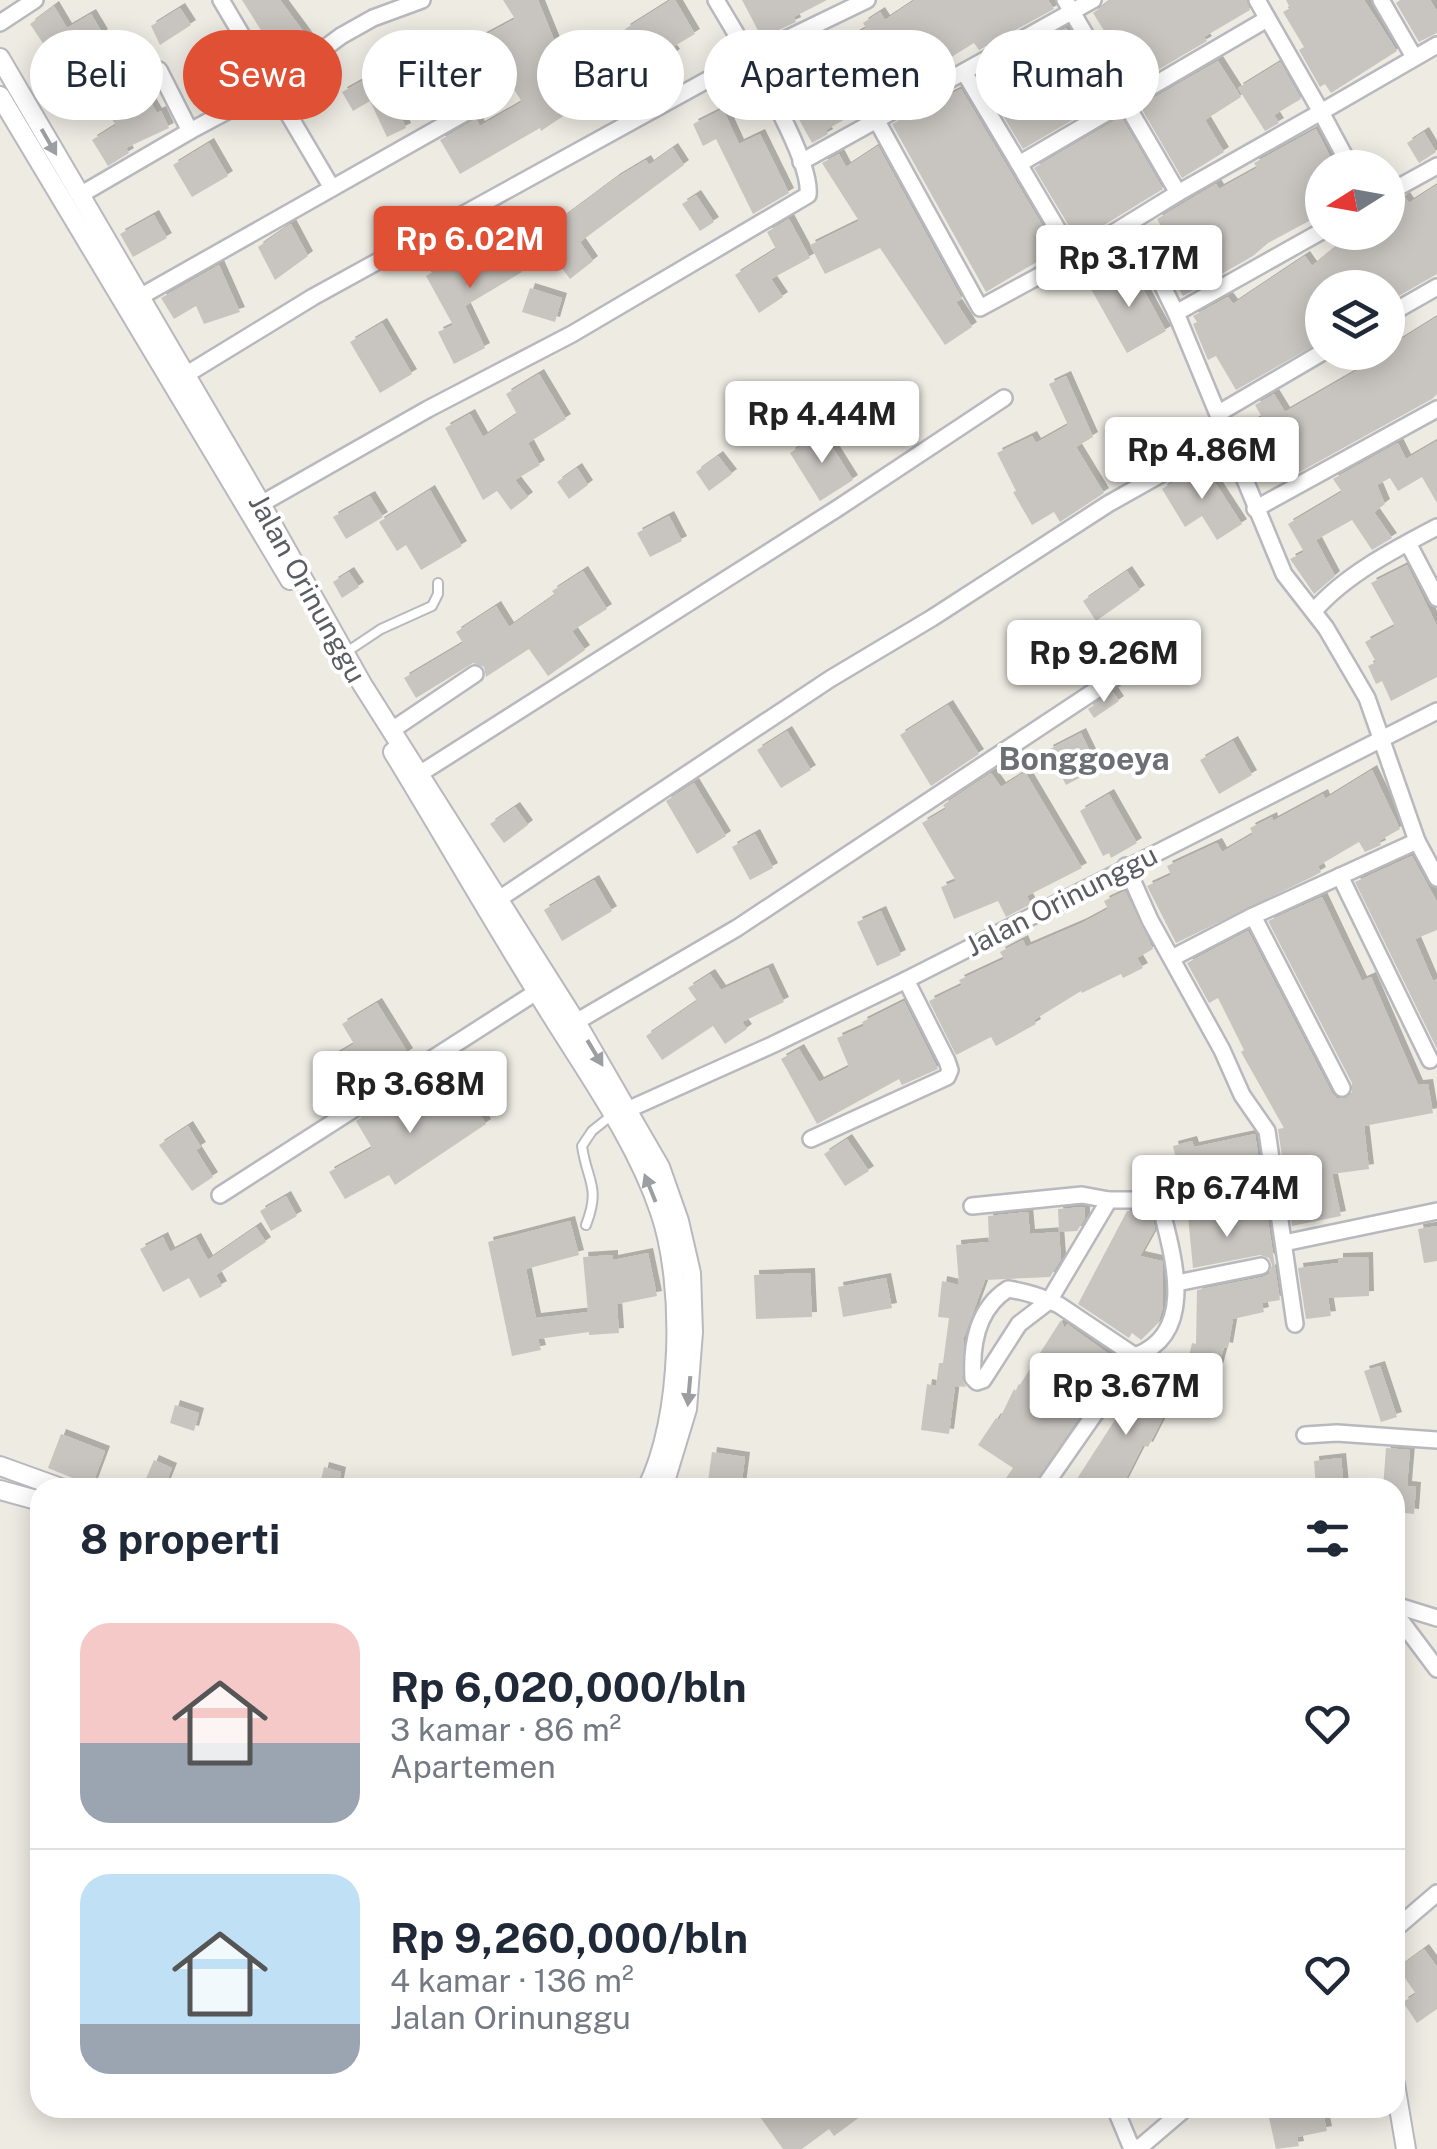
<!DOCTYPE html>
<html lang="id">
<meta charset="utf-8">
<style>
:root{--surface:#fff;--page:#f6f6f7;--text:#1f2937;--muted:#747a83;--line:#e0e1e3;--accent:#e05034}
body{margin:0;font-family:"Public Sans",sans-serif;background:var(--page);color:var(--text);height:100vh;display:flex;flex-direction:column;font-size:38px;white-space:nowrap}
*{box-sizing:border-box;margin:0}
p{font-size:32px;color:var(--muted)}
.icon{flex:none;width:55px;height:55px;fill:none;stroke:currentColor;stroke-width:2;stroke-linecap:round;stroke-linejoin:round}
.map{position:relative;flex:1;overflow:hidden}
.panel{position:absolute;left:30px;top:1478px;width:1375px;height:640px;display:flex;flex-direction:column;background:var(--surface);border-radius:30px;box-shadow:0 5px 25px #0003}
.panel>*{flex:none}
.banner{position:absolute;left:30px;top:30px;width:1378px;height:90px;display:flex;gap:20px}
.needle{width:65px;rotate:259deg}
.buttons{position:absolute;left:1305px;top:150px;display:grid;gap:20px}
.buttons a{display:grid;place-items:center;width:100px;height:100px;border-radius:50%;background:var(--surface);box-shadow:0 5px 25px #0003;font-size:50px}
.price{position:absolute;translate:-50% -85px;padding:0 22px;border-radius:10px;background:#fff;color:#222;font-size:32px;line-height:65px;filter:drop-shadow(0 2px 5px #0008)}
.price::after{content:'';position:absolute;left:50%;top:60px;width:30px;height:22px;margin-left:-15px;background:inherit;clip-path:polygon(0 0,100% 0,50% 100%)}
.price.on{background:var(--accent);color:#fff}
ul{padding:0;list-style:none}
li{display:flex;align-items:center;gap:30px;height:250px;padding:0 50px}
li+li{border-top:2px solid var(--line)}
li span{display:grid;place-items:center;flex:none;width:280px;height:200px;border-radius:30px;color:#555}
li>.icon{margin-inline-start:auto}
span .icon{width:120px;height:120px;fill:#fffc;stroke-width:1}
li b{font-size:42px}
h2{display:flex;justify-content:space-between;align-items:center;height:120px;padding:0 50px;font-size:42px}
.pill{padding:0 35px;border-radius:45px;background:var(--surface);box-shadow:0 5px 25px #0003;font-size:35px;line-height:90px}
.pill.on{background:var(--accent);color:#fff}
.map>svg:first-child{display:block}
</style>
<div class="map">
<svg width="1437" height="2149" viewBox="0 0 1437 2149">
<defs>
<filter id="shadow"><feDropShadow dx="5" dy="-5" stdDeviation="0" flood-color="#0004"/></filter>
</defs>
<rect width="100%" height="100%" fill="#edebe2"/>
<!-- building -->
<g fill="#c8c5c0" filter="url(#shadow)">
<polygon points="242,0 280,0 308,38 279,59"/>
<polygon points="503,0 538,0 557,47 554,49 573,78 603,62 620,93 601,104 596,94 541,131 540,128 460,174 440,140 476,119 480,126 522,102 506,77 483,89 461,48 515,19"/>
<polygon points="671,0 675,0 695,34 671,48 675,54 650,70 625,29"/>
<polygon points="742,0 827,0 794,17 796,22 762,38"/>
<polygon points="915,0 1048,0 1054,9 979,50 974,43 937,66 941,72 856,119 854,114 826,130 828,134 812,143 773,72 802,55 804,60 826,48 827,51 866,28 863,23 880,12 885,20"/>
<polygon points="1111,0 1246,0 1250,10 1204,37 1207,41 1129,87 1108,52 1115,48 1093,13"/>
<polygon points="1286,0 1364,0 1397,51 1331,93 1325,84 1320,87 1299,50 1304,47 1283,12 1290,8"/>
<polygon points="1400,0 1430,0 1437,11 1437,33 1419,42 1396,3"/>
<polygon points="54,6 67,28 91,14 103,34 57,64 30,24"/>
<polygon points="180,8 191,25 160,45 151,26"/>
<polygon points="1066,28 1110,98 1023,149 980,77"/>
<polygon points="1218,61 1241,97 1205,120 1224,152 1182,178 1140,106"/>
<polygon points="1280,62 1301,99 1274,115 1279,123 1265,131 1238,88"/>
<polygon points="380,71 406,128 387,137 370,101 353,111 342,92"/>
<polygon points="139,82 157,113 161,111 169,128 126,148 129,153 108,166 92,140 116,125 105,110 126,96 123,92"/>
<polygon points="961,89 1057,250 986,292 892,124"/>
<polygon points="723,109 739,144 760,134 789,193 753,214 716,139 703,146 693,124"/>
<polygon points="1121,117 1163,189 1078,241 1034,168"/>
<polygon points="1316,129 1336,168 1322,168 1322,214 1268,243 1253,256 1183,296 1165,264 1179,257 1157,219 1216,184 1219,189 1257,168 1254,163"/>
<polygon points="1424,132 1436,152 1419,163 1407,143"/>
<polygon points="209,143 228,176 192,197 173,165"/>
<polygon points="878,146 962,299 956,302 972,327 945,345 880,248 825,274 810,245 859,221 822,163 839,154 846,167"/>
<polygon points="673,148 684,165 580,242 593,261 570,279 538,236 616,178 646,160 649,165"/>
<polygon points="1437,185 1437,274 1390,301 1388,288 1322,288 1322,341 1236,390 1216,356 1208,360 1193,324 1197,322 1193,316 1228,297 1233,304 1305,256 1312,266 1354,232 1388,232 1388,210 1405,197 1409,203"/>
<polygon points="696,195 714,222 700,231 682,204"/>
<polygon points="154,215 167,238 133,257 120,234"/>
<polygon points="789,219 810,258 771,279 783,297 759,313 735,275 776,249 767,232"/>
<polygon points="291,224 308,256 275,280 258,247"/>
<polygon points="498,233 522,272 465,306 485,348 454,364 438,332 453,325 426,276"/>
<polygon points="219,265 240,312 204,324 196,306 174,319 161,298"/>
<polygon points="1131,267 1166,331 1127,353 1091,289"/>
<polygon points="530,288 562,298 555,322 522,312"/>
<polygon points="1437,317 1437,394 1432,399 1296,474 1279,445 1260,456 1244,427 1262,417 1255,405 1274,394 1285,412 1365,366 1358,352 1388,352 1388,326 1397,342"/>
<polygon points="382,323 412,374 380,393 350,342"/>
<polygon points="539,374 566,419 528,443 540,465 515,480 528,497 511,510 497,491 483,500 445,428 470,414 483,437 517,414 506,394"/>
<polygon points="1066,376 1093,437 1076,447 1104,493 1060,522 1054,512 1032,525 1013,492 1016,491 997,453 1032,436 1036,443 1068,425 1049,384"/>
<polygon points="823,432 853,480 820,501 790,453"/>
<polygon points="1437,441 1437,503 1422,477 1398,491 1390,478 1377,485 1385,504 1374,512 1392,538 1372,550 1352,520 1316,540 1335,576 1314,594 1290,559 1304,552 1288,524 1342,492 1333,479 1398,443 1406,459"/>
<polygon points="718,456 732,474 709,491 696,472"/>
<polygon points="1203,464 1242,524 1217,540 1202,516 1185,527 1162,489"/>
<polygon points="577,468 588,485 569,499 557,482"/>
<polygon points="430,490 462,546 421,570 406,545 397,551 379,522"/>
<polygon points="370,496 383,517 346,539 333,517"/>
<polygon points="669,516 682,541 650,557 637,533"/>
<polygon points="1407,565 1437,626 1437,677 1391,701 1382,681 1376,684 1368,666 1376,662 1365,642 1395,626 1371,583"/>
<polygon points="583,571 607,609 572,631 585,650 548,676 529,649 486,677 484,667 473,663 416,698 404,678 463,643 456,632 496,606 509,627 555,595 552,591"/>
<polygon points="1127,571 1140,590 1096,621 1083,601"/>
<polygon points="349,572 359,587 342,598 333,582"/>
<polygon points="1113,692 1119,701 1094,718 1088,709"/>
<polygon points="948,705 979,754 931,786 900,735"/>
<polygon points="787,731 811,770 781,788 757,750"/>
<polygon points="1081,733 1098,768 1066,785 1048,750"/>
<polygon points="1233,741 1252,775 1219,794 1200,760"/>
<polygon points="1372,770 1400,829 1379,841 1381,845 1365,852 1359,842 1318,866 1321,872 1312,877 1176,943 1147,886 1171,875 1167,866 1217,843 1222,852 1253,834 1250,828 1272,817 1273,821 1323,794 1325,799"/>
<polygon points="1025,772 1082,868 1027,896 1031,904 1006,917 998,901 954,919 941,887 956,881 922,823 946,809 943,805 991,773 1001,787"/>
<polygon points="694,783 726,836 697,854 666,801"/>
<polygon points="1109,794 1137,843 1111,858 1109,853 1103,856 1080,811"/>
<polygon points="515,807 528,825 504,843 490,824"/>
<polygon points="755,834 773,868 750,880 732,847"/>
<polygon points="1412,856 1437,902 1437,930 1415,939 1433,981 1437,979 1437,1049 1355,882"/>
<polygon points="594,880 612,911 562,941 544,910"/>
<polygon points="1125,891 1153,949 1137,958 1143,968 1123,978 1121,974 1082,993 1081,991 1034,1020 1036,1024 996,1046 991,1037 956,1055 929,1001 962,985 959,980 1004,959 1000,952 1023,940 1026,947 1082,923 1108,909 1104,901"/>
<polygon points="1322,897 1362,981 1371,977 1418,1085 1428,1084 1433,1113 1364,1126 1369,1169 1332,1174 1341,1216 1292,1226 1278,1129 1284,1128 1241,1052 1244,1050 1218,998 1209,1003 1187,963 1248,931 1332,1093 1337,1098 1346,1098 1352,1093 1352,1083 1268,921"/>
<polygon points="881,911 901,955 877,966 857,922"/>
<polygon points="768,968 784,1002 742,1022 747,1029 725,1044 713,1026 662,1060 646,1036 697,1001 688,988 710,974 721,990"/>
<polygon points="904,1001 938,1069 902,1085 899,1079 817,1124 781,1059 799,1049 819,1082 849,1067 837,1038 864,1026 862,1022"/>
<polygon points="377,1003 408,1053 369,1078 373,1084 341,1104 318,1065 354,1044 342,1024"/>
<polygon points="454,1072 486,1124 395,1185 389,1175 345,1199 329,1172 372,1148 356,1121 381,1105 387,1114"/>
<polygon points="188,1126 201,1147 196,1150 213,1177 192,1191 159,1145"/>
<polygon points="1255,1134 1280,1300 1262,1303 1264,1312 1233,1319 1228,1348 1224,1347 1218,1369 1188,1361 1192,1343 1196,1344 1197,1290 1263,1277 1269,1274 1272,1265 1269,1258 1260,1255 1193,1268 1187,1206 1231,1196 1239,1184 1236,1177 1227,1174 1182,1184 1173,1146 1192,1141 1194,1147"/>
<polygon points="847,1139 869,1171 845,1186 824,1154"/>
<polygon points="286,1196 297,1216 271,1231 260,1211"/>
<polygon points="1085,1207 1085,1218 1077,1231 1059,1232 1058,1209"/>
<polygon points="1127,1211 1142,1211 1152,1216 1155,1229 1140,1256 1162,1261 1163,1267 1163,1307 1158,1323 1141,1340 1132,1333 1129,1338 1078,1304"/>
<polygon points="1028,1212 1030,1234 1059,1232 1061,1259 1050,1277 985,1280 964,1337 962,1378 966,1387 955,1386 949,1434 921,1430 927,1384 936,1386 939,1363 943,1363 949,1318 938,1317 942,1281 959,1285 956,1245 989,1242 988,1216"/>
<polygon points="570,1221 579,1255 526,1269 536,1318 588,1312 583,1257 613,1255 613,1260 648,1253 657,1296 617,1304 619,1333 589,1335 589,1332 538,1339 541,1350 512,1356 488,1242"/>
<polygon points="1437,1226 1437,1261 1424,1263 1418,1229"/>
<polygon points="256,1227 266,1242 216,1275 222,1286 200,1298 189,1278 163,1292 140,1249 163,1237 170,1252 196,1238 208,1260"/>
<polygon points="1368,1257 1369,1296 1328,1298 1331,1316 1306,1319 1298,1268 1338,1263 1338,1258"/>
<polygon points="810,1273 812,1317 756,1319 754,1275"/>
<polygon points="886,1278 892,1308 843,1317 838,1287"/>
<polygon points="1061,1320 1065,1329 1067,1324 1117,1360 1032,1488 999,1488 1013,1468 978,1445 996,1418 999,1420 1014,1389 1016,1391"/>
<polygon points="1380,1366 1397,1417 1381,1422 1364,1371"/>
<polygon points="1142,1378 1174,1396 1148,1447 1143,1445 1121,1488 1071,1488"/>
<polygon points="175,1405 199,1413 194,1431 170,1423"/>
<polygon points="61,1434 105,1451 92,1486 48,1468"/>
<polygon points="1386,1448 1410,1450 1407,1486 1416,1487 1414,1514 1395,1512 1395,1488 1383,1488"/>
<polygon points="712,1452 745,1457 741,1488 707,1488"/>
<polygon points="1341,1458 1344,1488 1316,1488 1314,1461"/>
<polygon points="154,1460 172,1468 164,1488 142,1488"/>
<polygon points="324,1467 341,1472 338,1488 319,1488"/>
<polygon points="1424,1949 1437,1967 1437,2009 1417,2023 1403,2002 1416,1994 1398,1968"/>
<polygon points="772,2108 872,2108 834,2136 829,2129 802,2149 783,2149 760,2117"/>
<polygon points="1296,2108 1322,2108 1327,2131 1297,2137 1299,2146 1276,2149 1269,2118 1297,2111"/>
</g>
<g fill="none" stroke-linecap="round" stroke-linejoin="round">
<!-- service casing -->
<g stroke="#b8b9be" stroke-width="12">
<g id="service">
<polyline points="345,653 381,629 432,606 438,594 438,583"/>
<path d="M586,1225C601,1186 587,1182 582,1146L592,1131L612,1115"/>
</g>
</g>
<!-- minor casing -->
<g stroke="#b8b9be" stroke-width="20">
<g id="minor">
<polyline points="221,0 332,188"/>
<polyline points="1065,0 1125,102 1267,19"/>
<polyline points="1257,0 1321,112 1437,45"/>
<polyline points="1381,0 1414,57"/>
<polyline points="0,23 35,0"/>
<polyline points="964,72 1019,164"/>
<polyline points="877,121 980,308 1074,257 1178,193 1125,102 1019,164 1074,257"/>
<polyline points="190,131 274,86 341,36 373,18 422,0"/>
<polyline points="801,162 1093,0"/>
<polyline points="1178,193 1321,112 1351,168"/>
<polyline points="1388,193 1437,166"/>
<polyline points="80,195 190,131 159,70"/>
<polyline points="1131,222 1176,313 1284,574 1326,628 1367,698 1417,841"/>
<polyline points="138,298 488,100"/>
<polyline points="1176,313 1322,231"/>
<polyline points="1388,315 1437,287"/>
<polyline points="179,379 313,297 749,57 867,0"/>
<polyline points="1219,413 1323,352"/>
<path d="M261,504L428,409L572,334L808,195C813,156 738,38 716,0"/>
<polyline points="1255,509 1437,409"/>
<polyline points="1408,543 1437,598"/>
<path d="M1314,611C1345,575 1395,549 1437,527"/>
<polyline points="392,730 475,674"/>
<polyline points="421,773 838,508 1004,398"/>
<polyline points="1126,866 1150,920 1222,1050 1242,1095 1267,1131 1295,1324"/>
<polyline points="1340,876 1430,1060"/>
<polyline points="499,899 830,679 932,618 1108,504 1227,437"/>
<polyline points="1253,916 1342,1088"/>
<polyline points="1172,958 1253,916 1417,841 1437,878"/>
<polyline points="576,1022 737,928 1161,647"/>
<polyline points="616,1115 772,1045 906,980 1437,711"/>
<polyline points="811,1139 947,1077 950,1070 947,1061 906,980"/>
<polyline points="220,1195 544,987"/>
<polyline points="972,1206 1082,1195 1109,1200"/>
<polyline points="1284,1243 1437,1211"/>
<polyline points="1177,1283 1261,1266"/>
<path d="M1135,1356L1059,1305C1041,1297 1028,1292 1008,1289C978,1308 971,1344 973,1378L977,1382L983,1380L1019,1324L1049,1301L1109,1200H1159L1228,1185"/>
<polyline points="1305,1435 1337,1433 1437,1440"/>
<path d="M1043,1488L1135,1356C1200,1332 1171,1250 1159,1200"/>
<polyline points="1395,1605 1437,1618"/>
<polyline points="1395,1613 1437,1669"/>
<polyline points="1395,1929 1437,1893"/>
<polyline points="1115,2108 1130,2144 1138,2149"/>
<polyline points="1138,2149 1186,2108"/>
</g>
</g>
<!-- tertiary casing -->
<g stroke="#b8b9be" stroke-width="22">
<g id="tertiary">
<polyline points="0,58 253,490 362,684 576,1022 660,1167 679,1221 691,1273 693,1332 687,1409 663,1488"/>
<polyline points="0,96 290,580"/>
<path d="M393,752C446,839 496,927 550,1013C589,1076 636,1141 660,1212C685,1285 682,1419 647,1488"/>
<polyline points="0,1466 61,1488"/>
<polyline points="0,1490 40,1501"/>
<polyline points="1395,2084 1406,2149"/>
</g>
</g>
<!-- service -->
<use href="#service" stroke="#fff" stroke-width="8"/>
<!-- minor -->
<use href="#minor" stroke="#fff" stroke-width="15"/>
<!-- tertiary -->
<use href="#tertiary" stroke="#fff" stroke-width="18"/>
</g>
<!-- one-way arrows -->
<defs><path id="oneway-solid" d="M-6-.8H1V-3.2L6.5 0L1 3.2V.8H-6Z" transform="scale(2.5)"/></defs>
<g fill="#9d9ea1">
<use href="#oneway-solid" transform="translate(49 142) rotate(60)"/>
<use href="#oneway-solid" transform="translate(595 1053) rotate(59)"/>
<use href="#oneway-solid" transform="translate(650 1188) rotate(-112)"/>
<use href="#oneway-solid" transform="translate(689 1391) rotate(95)"/>
</g>
<g text-anchor="middle" dominant-baseline="central" stroke-width="8" stroke-linejoin="round" paint-order="stroke">
<!-- street labels -->
<g font-size="28" fill="#5b5d62" stroke="#fff">
<text transform="translate(308 588) rotate(61)">Jalan Orinunggu</text>
<text transform="translate(1061 900) rotate(-27)">Jalan Orinunggu</text>
</g>
<!-- quarter labels -->
<g font-size="32" font-weight="bold" fill="#6c6f74" stroke="#fff">
<text x="1084" y="758">Bonggoeya</text>
</g>
</g>
</svg>
<div class="buttons">
<a><svg class="needle" viewBox="-14 -14 28 28"><path d="M0-13l5 13h-10z" fill="#e53935"/><path d="M0 13l5-13h-10z" fill="#747a83"/></svg></a>
<a><svg class="icon" aria-label="layers" viewBox="0 0 24 24"><path d="M12 4l9 5-9 5-9-5zM3 14l9 5 9-5"/></svg></a>
</div>
<b class="price on" style="left:470px;top:291px">Rp 6.02M</b>
<b class="price" style="left:1129px;top:310px">Rp 3.17M</b>
<b class="price" style="left:822px;top:466px">Rp 4.44M</b>
<b class="price" style="left:1202px;top:502px">Rp 4.86M</b>
<b class="price" style="left:1104px;top:705px">Rp 9.26M</b>
<b class="price" style="left:410px;top:1136px">Rp 3.68M</b>
<b class="price" style="left:1227px;top:1240px">Rp 6.74M</b>
<b class="price" style="left:1126px;top:1438px">Rp 3.67M</b>
<div class="banner">
<a class="pill">Beli</a>
<a class="pill on">Sewa</a>
<a class="pill">Filter</a>
<a class="pill">Baru</a>
<a class="pill">Apartemen</a>
<a class="pill">Rumah</a>
</div>
<section class="panel">
<h2>8 properti<svg class="icon" aria-label="filters" viewBox="0 0 24 24"><path d="M4 7h16M4 17h16"/><circle cx="9" cy="7" r="2"/><circle cx="15" cy="17" r="2"/></svg></h2>
<ul>
<li><span style="background:linear-gradient(#f6c9c9 60%,#9aa5b1 0)"><svg class="icon" aria-label="home" viewBox="0 0 24 24"><path d="M3 11l9-7 9 7M6 9v11h12V9"/></svg></span><div><b>Rp 6,020,000/bln</b><p>3 kamar · 86 m²</p><p>Apartemen</p></div><svg class="icon" aria-label="heart" viewBox="0 0 24 24"><path d="M12 20l-8-8c-3-5 5-10 8-4 3-6 11-1 8 4z"/></svg></li>
<li><span style="background:linear-gradient(#bfe0f5 75%,#9aa5b1 0)"><svg class="icon" aria-label="home" viewBox="0 0 24 24"><path d="M3 11l9-7 9 7M6 9v11h12V9"/></svg></span><div><b>Rp 9,260,000/bln</b><p>4 kamar · 136 m²</p><p>Jalan Orinunggu</p></div><svg class="icon" aria-label="heart" viewBox="0 0 24 24"><path d="M12 20l-8-8c-3-5 5-10 8-4 3-6 11-1 8 4z"/></svg></li>
</ul>
</section>
</div>
